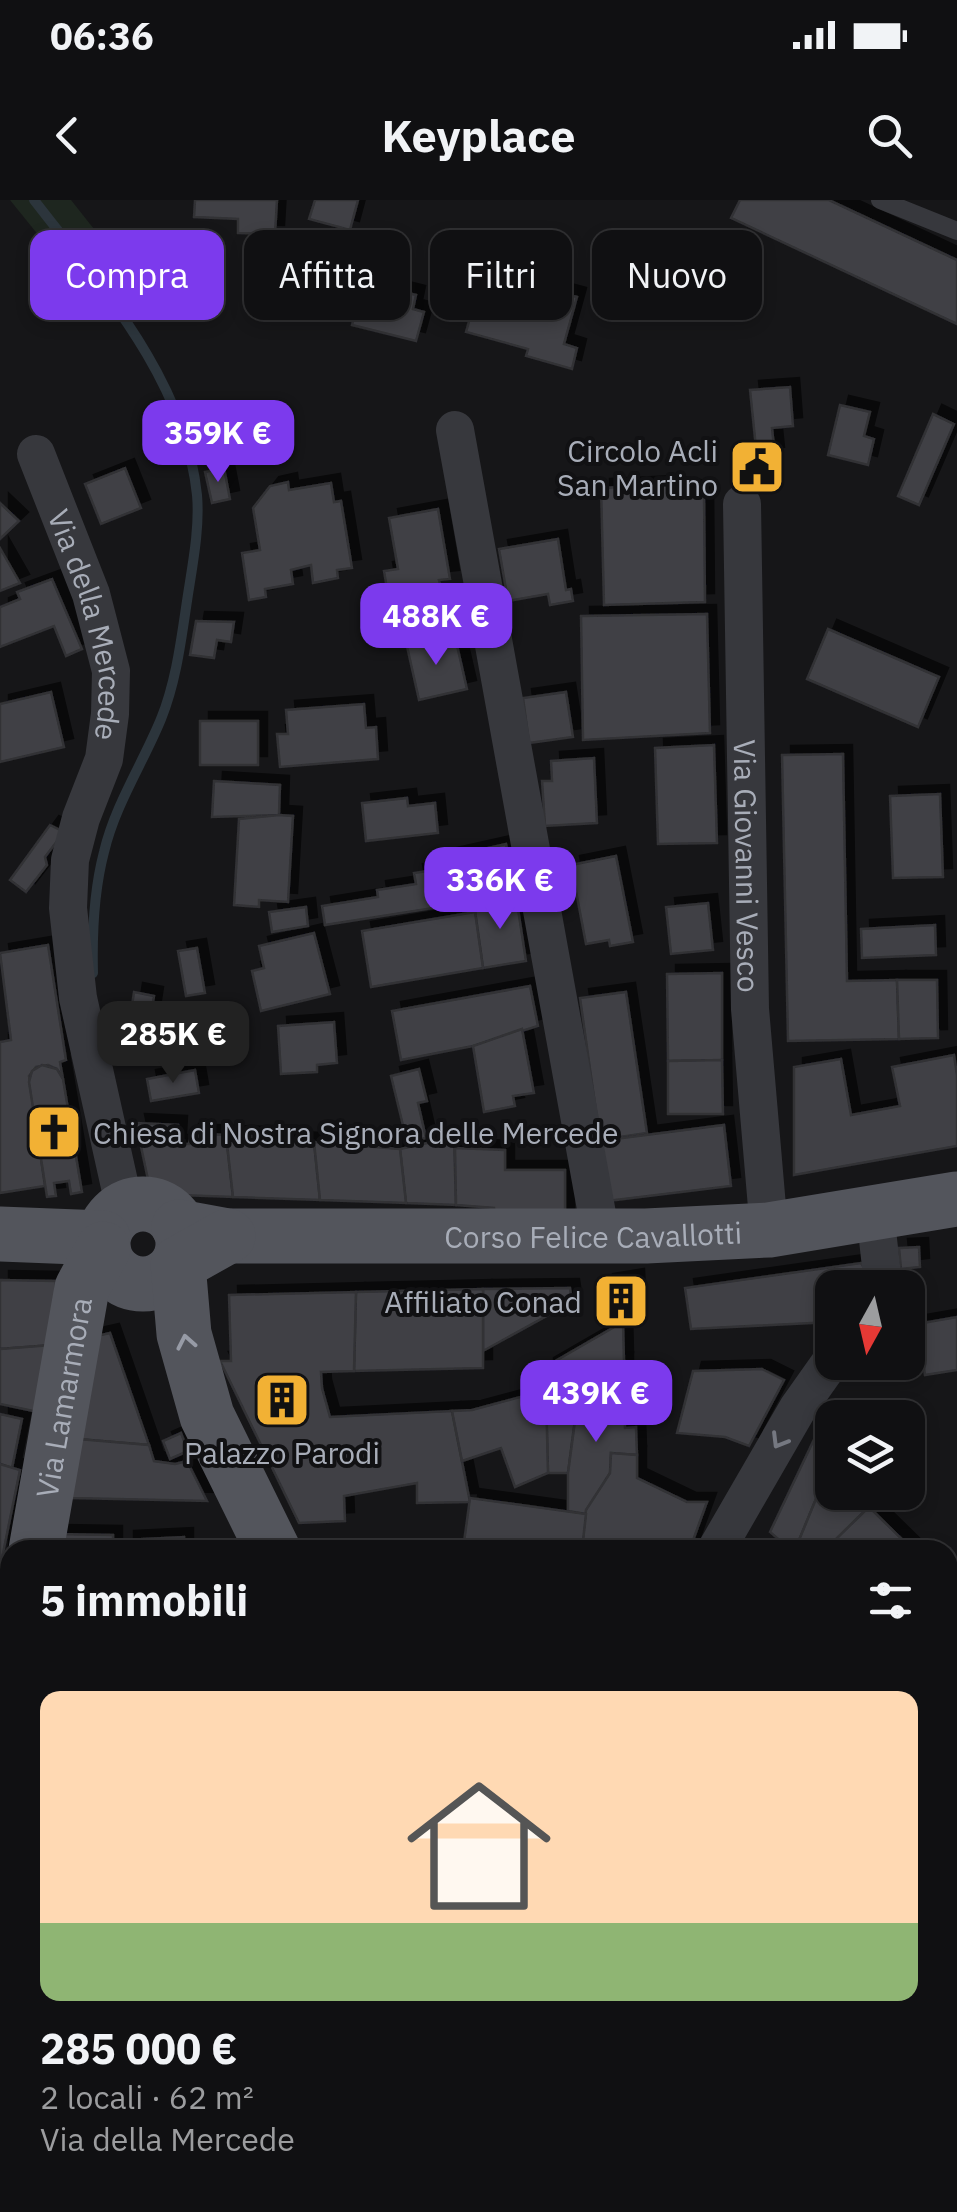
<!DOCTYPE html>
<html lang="it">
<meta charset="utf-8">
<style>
:root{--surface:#101012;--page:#1e1e20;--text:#f1f3f6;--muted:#9c9d9f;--line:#303032;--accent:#7c3aed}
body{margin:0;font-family:"IBM Plex Sans",sans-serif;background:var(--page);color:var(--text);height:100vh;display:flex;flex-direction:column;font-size:38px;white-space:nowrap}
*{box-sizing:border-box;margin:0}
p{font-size:32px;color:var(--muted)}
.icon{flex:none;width:55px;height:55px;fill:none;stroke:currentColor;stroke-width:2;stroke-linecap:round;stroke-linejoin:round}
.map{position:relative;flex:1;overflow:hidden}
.panel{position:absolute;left:0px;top:1340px;width:958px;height:672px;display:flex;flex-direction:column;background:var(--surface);border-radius:30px 30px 0 0;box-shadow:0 5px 15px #0003,0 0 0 2px var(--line)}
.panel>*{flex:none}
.top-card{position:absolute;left:30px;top:30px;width:898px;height:90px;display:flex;gap:20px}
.needle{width:65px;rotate:188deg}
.fabs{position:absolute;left:815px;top:1070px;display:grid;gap:20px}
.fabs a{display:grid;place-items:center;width:110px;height:110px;border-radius:20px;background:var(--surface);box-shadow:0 5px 15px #0003,0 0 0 2px var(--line);font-size:50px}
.price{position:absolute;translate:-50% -85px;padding:0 22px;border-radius:20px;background:var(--accent);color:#fff;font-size:32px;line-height:65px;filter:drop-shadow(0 2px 5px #0008)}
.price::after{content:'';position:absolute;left:50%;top:60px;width:30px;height:22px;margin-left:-15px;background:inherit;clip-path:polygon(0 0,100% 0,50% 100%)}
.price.active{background:#222;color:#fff}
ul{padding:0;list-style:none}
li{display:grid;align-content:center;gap:20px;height:530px;padding:0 40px}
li+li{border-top:2px solid var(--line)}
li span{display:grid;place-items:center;height:310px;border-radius:20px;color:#555}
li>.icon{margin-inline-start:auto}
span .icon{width:180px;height:180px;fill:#fffc;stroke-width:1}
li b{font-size:42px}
h2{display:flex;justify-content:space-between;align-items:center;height:120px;padding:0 40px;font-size:42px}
.chip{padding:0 35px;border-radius:20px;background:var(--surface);box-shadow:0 5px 15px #0003,0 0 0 2px var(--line);font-size:35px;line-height:90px}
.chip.active{background:var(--accent);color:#fff}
.status{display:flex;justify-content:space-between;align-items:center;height:70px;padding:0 50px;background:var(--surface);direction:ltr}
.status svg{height:28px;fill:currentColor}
header{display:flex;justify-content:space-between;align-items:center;height:130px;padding:0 40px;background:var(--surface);font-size:45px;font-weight:700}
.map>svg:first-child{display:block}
</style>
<div class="status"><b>06:36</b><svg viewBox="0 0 49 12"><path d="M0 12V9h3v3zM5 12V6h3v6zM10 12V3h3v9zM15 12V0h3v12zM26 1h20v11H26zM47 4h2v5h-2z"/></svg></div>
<header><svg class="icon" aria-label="back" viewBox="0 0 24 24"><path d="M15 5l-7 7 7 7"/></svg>Keyplace<svg class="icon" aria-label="search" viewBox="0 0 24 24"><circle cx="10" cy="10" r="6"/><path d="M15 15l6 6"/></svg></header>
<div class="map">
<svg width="957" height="2012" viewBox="0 0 957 2012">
<defs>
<filter id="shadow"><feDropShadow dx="9" dy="-9" stdDeviation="0" flood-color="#0009"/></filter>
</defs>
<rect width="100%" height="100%" fill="#161618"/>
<!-- green -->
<polygon fill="#1e261f" points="10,0 71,0 162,115 98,109"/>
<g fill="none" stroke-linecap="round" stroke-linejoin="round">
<!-- stream -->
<path stroke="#2c353c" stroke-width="10" d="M34,0C102,88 185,180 197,295C200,329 192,367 187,401C181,441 176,482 161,519C143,563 115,605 104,652C94,690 92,733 93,773"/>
</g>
<!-- building -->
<g fill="#404145" stroke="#303034" stroke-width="2.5" filter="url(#shadow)">
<polygon points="195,0 277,0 275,34 238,33 238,19 194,17"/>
<polygon points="315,0 358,0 350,30 309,19"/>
<polygon points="740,0 829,0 957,60 957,124 731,18"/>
<polygon points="483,72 577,97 564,144 577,148 572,169 526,156 528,149 466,132"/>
<polygon points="363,82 416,95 413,109 424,112 416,141 352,125"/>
<polygon points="790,187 793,226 772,228 775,256 757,258 750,190"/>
<polygon points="840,205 870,212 864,236 874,239 868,265 828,255"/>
<polygon points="933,214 954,224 919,305 898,296"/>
<polygon points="125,268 141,308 101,324 85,284"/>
<polygon points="224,268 230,299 212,303 205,272"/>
<polygon points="288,282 289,290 331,283 334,302 341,301 352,368 337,370 338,378 313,383 311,365 291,370 293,384 265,389 266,397 249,400 242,353 260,350 253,308 270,286"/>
<polygon points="667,285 704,291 705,402 604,405 601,288"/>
<polygon points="0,303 19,321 0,339"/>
<polygon points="438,309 450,379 439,380 440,384 408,390 411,410 391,413 384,371 398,369 389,318"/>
<polygon points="558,339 566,390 571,389 573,401 550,405 548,394 508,401 499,349"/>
<polygon points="0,348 20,383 0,391"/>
<polygon points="52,379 82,449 66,456 54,426 0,447 0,407 20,399 17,392"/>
<polygon points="707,414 710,533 583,540 581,416"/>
<polygon points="196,421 234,422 231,442 217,440 214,458 190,455"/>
<polygon points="828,429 939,477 918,527 807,479"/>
<polygon points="431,437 433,446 456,441 467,489 419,500 406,442"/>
<polygon points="51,492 64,547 0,562 0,504"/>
<polygon points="566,492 573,537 529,543 523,498"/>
<polygon points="364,504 366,528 376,527 378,559 280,567 277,534 288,534 286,510"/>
<rect x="200" y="521" width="58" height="44"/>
<polygon points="714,545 717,643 658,644 655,548"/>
<polygon points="843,554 847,781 897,780 899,839 788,841 782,555"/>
<polygon points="594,558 597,623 545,626 542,581 552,581 551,561"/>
<polygon points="214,581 280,585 279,615 212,617"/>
<polygon points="940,594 943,677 893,678 890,596"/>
<polygon points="407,598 408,606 435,603 438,633 366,641 362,603"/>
<polygon points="279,615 293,616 288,702 259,700 259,707 234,705 239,619"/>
<polygon points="50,625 64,632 45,657 47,665 26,692 10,680"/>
<polygon points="506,644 515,686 458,698 454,681 444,683 439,659"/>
<polygon points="616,656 633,742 610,746 609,740 586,744 571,665"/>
<polygon points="434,670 440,707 325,725 322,706 378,697 377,690 416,684 414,673"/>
<polygon points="516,696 526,761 483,768 474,703"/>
<polygon points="708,703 713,750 671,754 666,707"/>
<polygon points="306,707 308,726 272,732 269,712"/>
<polygon points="475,712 483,768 371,787 362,731"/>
<polygon points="935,725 936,755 862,758 861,729"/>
<polygon points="314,733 330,794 261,811 252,771 264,768 259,746"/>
<polygon points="48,745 66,860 60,862 63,879 57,869 48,865 36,867 29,876 45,986 0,993 0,842 11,840 0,753"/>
<polygon points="197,748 205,793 186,796 178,751"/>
<polygon points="722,773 722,860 668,861 667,774"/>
<polygon points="897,780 937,780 938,838 899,839"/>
<polygon points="530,786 538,826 473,846 401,860 392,811"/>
<polygon points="134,792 154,796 149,828 129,825"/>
<polygon points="626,792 647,933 600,940 580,798"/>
<polygon points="334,822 337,863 317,865 317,872 281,874 278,826"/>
<polygon points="522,829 534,893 513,896 515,906 484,912 473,846"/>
<polygon points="954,855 957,875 957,946 794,975 794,867 841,859 851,915 900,906 892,867"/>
<polygon points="722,860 723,914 668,914 668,861"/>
<polygon points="42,865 57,869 63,879 82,992 71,994 69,981 54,983 56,996 47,997 29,882 32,871"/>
<polygon points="419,869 427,901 418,903 426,938 407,942 391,876"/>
<polygon points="195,870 199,893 151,901 147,879"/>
<polygon points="136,923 178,925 177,944 189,944 190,933 226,935 233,997 151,994"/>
<polygon points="724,925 731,986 599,1002 591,942"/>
<polygon points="226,935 290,937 289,941 314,942 320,1000 233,997"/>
<polygon points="454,937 456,1005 406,1003 400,949"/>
<polygon points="314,942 400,949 406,1003 320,1000"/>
<polygon points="455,948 505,950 505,970 565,970 565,1019 495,1016 494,1008 456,1005"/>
<polygon points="919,1047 920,1067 901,1069 899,1048"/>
<polygon points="861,1063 871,1077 866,1088 832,1088 832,1122 691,1129 685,1088"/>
<polygon points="635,1078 637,1120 607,1120 604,1083"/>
<polygon points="0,1080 56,1081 52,1145 0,1149"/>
<polygon points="570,1088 572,1102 483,1151 483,1089"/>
<polygon points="483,1089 483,1168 354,1171 356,1092"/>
<polygon points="356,1092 354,1171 321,1172 322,1188 330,1217 452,1211 470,1302 417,1303 417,1283 344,1296 345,1321 299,1323 220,1161 231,1161 229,1095"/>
<polygon points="957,1117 957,1170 925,1175 917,1124"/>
<polygon points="623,1122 624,1161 582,1165 568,1273 548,1273 545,1167"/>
<polygon points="110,1133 149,1245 78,1239 92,1137"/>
<polygon points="52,1145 38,1212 0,1204 0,1149"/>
<polygon points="624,1161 624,1193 579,1191 582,1165"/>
<polygon points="762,1169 784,1180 749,1246 725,1237 677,1233 693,1171"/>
<polygon points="546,1190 548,1273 515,1287 501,1248 462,1261 452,1211 472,1210"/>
<polygon points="579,1191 624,1193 625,1228 636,1227 637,1255 611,1253 610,1273 586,1314 568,1311 568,1273"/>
<polygon points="0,1214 22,1219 12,1268 0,1264"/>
<polygon points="818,1231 832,1252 832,1260 795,1350 791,1350 770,1332"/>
<polygon points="181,1233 188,1251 170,1259 163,1241"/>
<polygon points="78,1239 149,1245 154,1261 175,1264 187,1261 207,1301 70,1298"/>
<polygon points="611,1253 637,1255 637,1278 687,1302 707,1302 691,1346 613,1350 582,1344 586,1310 610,1273"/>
<polygon points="832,1260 832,1292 859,1292 869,1307 834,1341 841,1350 795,1350"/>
<polygon points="0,1264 20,1270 0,1368"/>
<polygon points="470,1298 586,1314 582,1350 524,1350 464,1342"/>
<polygon points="869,1307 913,1350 841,1350 834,1341"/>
<polygon points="56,1334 113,1335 113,1350 56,1350"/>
<polygon points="184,1337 184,1350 125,1350 125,1340"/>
<polygon points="957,1730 957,1796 948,1797 948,1746"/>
<polygon points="10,1744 10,1802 0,1803 0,1745"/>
<polygon points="10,1885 10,1949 0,1950 0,1887"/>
<polygon points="10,1996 10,2002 112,2002 111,2012 0,2012 0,1998"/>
<polygon points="274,2002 293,2002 301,2006 298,2012 270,2012"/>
<polygon points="293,2002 349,2002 344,2012 313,2012"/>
<polygon points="472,2002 531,2002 528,2012 468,2012"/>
<polygon points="682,2002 791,2002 789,2012 681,2012"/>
<polygon points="860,2002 932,2002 927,2012 876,2012"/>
</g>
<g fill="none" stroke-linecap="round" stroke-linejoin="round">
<!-- lane -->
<polyline stroke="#37383d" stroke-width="18" points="880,0 957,31"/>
<!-- street -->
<g stroke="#37383d" stroke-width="38">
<polyline points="455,230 601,1036"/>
<path id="s1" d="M36,254L91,394L111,471L110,514L104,559L81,618L70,660L68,708L78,798L125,1009"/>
<path id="s2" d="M742,304L750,809L769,1030"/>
<polyline points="875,1013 882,1075 876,1088"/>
<polyline points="716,1350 798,1208 832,1160"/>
<polyline points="948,1649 957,1641"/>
<polyline points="447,2012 450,2002"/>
<polyline points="809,2012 811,2002"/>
</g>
<!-- primary -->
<g stroke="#53555c" stroke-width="55">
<circle cx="143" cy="1044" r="40"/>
<path id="s3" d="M179,1027L228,1036H646L769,1030L957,999"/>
<polyline points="0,1034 103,1038"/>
<polyline points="228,1036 178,1064 184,1134 207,1216 273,1350"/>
<path id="s4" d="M36,1350L82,1088L103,1049"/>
<polyline points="0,1560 10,1497"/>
<polyline points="166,2012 171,2002"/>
</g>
</g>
<!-- one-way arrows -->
<defs><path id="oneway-chevron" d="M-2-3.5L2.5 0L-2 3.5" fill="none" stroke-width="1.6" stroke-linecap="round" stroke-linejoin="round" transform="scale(2.5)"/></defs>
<use stroke="#979ba6" href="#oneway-chevron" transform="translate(186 1142) rotate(-101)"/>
<use stroke="#757881" href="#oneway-chevron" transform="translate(779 1241) rotate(121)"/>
<!-- icons -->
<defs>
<g id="civic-square" transform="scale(2.875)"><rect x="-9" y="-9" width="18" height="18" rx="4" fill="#f2b134" stroke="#111113"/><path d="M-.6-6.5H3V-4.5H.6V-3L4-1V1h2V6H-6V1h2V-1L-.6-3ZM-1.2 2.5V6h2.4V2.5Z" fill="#111"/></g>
<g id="church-square" transform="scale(2.875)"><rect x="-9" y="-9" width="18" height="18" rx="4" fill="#f2b134" stroke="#111113"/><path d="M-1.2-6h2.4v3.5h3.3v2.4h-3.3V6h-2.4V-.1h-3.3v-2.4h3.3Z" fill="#111"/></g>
<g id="building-square" transform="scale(2.875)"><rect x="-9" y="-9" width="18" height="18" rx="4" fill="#f2b134" stroke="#111113"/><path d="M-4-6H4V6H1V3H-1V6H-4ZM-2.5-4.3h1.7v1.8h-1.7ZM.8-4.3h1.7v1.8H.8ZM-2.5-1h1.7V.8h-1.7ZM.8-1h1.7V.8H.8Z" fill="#111"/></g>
</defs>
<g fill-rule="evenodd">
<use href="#civic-square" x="757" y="267"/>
<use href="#church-square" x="54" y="932"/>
<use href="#building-square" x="621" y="1101"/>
<use href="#building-square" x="282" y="1200"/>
</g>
<g text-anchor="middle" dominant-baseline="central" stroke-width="8" stroke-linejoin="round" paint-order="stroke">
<!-- poi labels -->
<g font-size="30" fill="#a8adb8" stroke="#111113" text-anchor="end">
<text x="718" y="250">Circolo Acli<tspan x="718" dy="34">San Martino</tspan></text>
<text x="93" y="932" text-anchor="start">Chiesa di Nostra Signora delle Mercede</text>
<text x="582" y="1101">Affiliato Conad</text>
<text x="282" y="1252" text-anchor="middle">Palazzo Parodi</text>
</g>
<!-- street labels -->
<g font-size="30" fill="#a8adb8" stroke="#111113">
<text stroke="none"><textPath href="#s1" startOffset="180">Via della Mercede</textPath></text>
<text stroke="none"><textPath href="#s2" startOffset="362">Via Giovanni Vesco</textPath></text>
<text stroke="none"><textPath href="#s3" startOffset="415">Corso Felice Cavallotti</textPath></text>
<text stroke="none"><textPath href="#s4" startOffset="155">Via Lamarmora</textPath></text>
</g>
</g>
</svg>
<div class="fabs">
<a><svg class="needle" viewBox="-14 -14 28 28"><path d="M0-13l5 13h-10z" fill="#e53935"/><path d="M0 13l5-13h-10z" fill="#9c9d9f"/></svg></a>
<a><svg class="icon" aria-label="layers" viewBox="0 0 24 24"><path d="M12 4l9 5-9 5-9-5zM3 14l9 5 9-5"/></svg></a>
</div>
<b class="price" style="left:218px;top:285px">359K €</b>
<b class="price" style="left:436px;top:468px">488K €</b>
<b class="price" style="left:500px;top:732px">336K €</b>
<b class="price active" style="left:173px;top:886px">285K €</b>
<b class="price" style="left:596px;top:1245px">439K €</b>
<div class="top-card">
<a class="chip active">Compra</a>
<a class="chip">Affitta</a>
<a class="chip">Filtri</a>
<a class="chip">Nuovo</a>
</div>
<section class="panel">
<h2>5 immobili<svg class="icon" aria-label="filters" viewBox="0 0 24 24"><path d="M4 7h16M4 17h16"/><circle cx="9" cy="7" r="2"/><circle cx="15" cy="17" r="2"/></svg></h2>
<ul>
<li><span style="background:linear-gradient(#ffd9b3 75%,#8fb573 0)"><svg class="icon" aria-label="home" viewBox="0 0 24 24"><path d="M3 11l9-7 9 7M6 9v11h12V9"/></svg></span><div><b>285 000 €</b><p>2 locali · 62 m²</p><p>Via della Mercede</p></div></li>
</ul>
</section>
</div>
